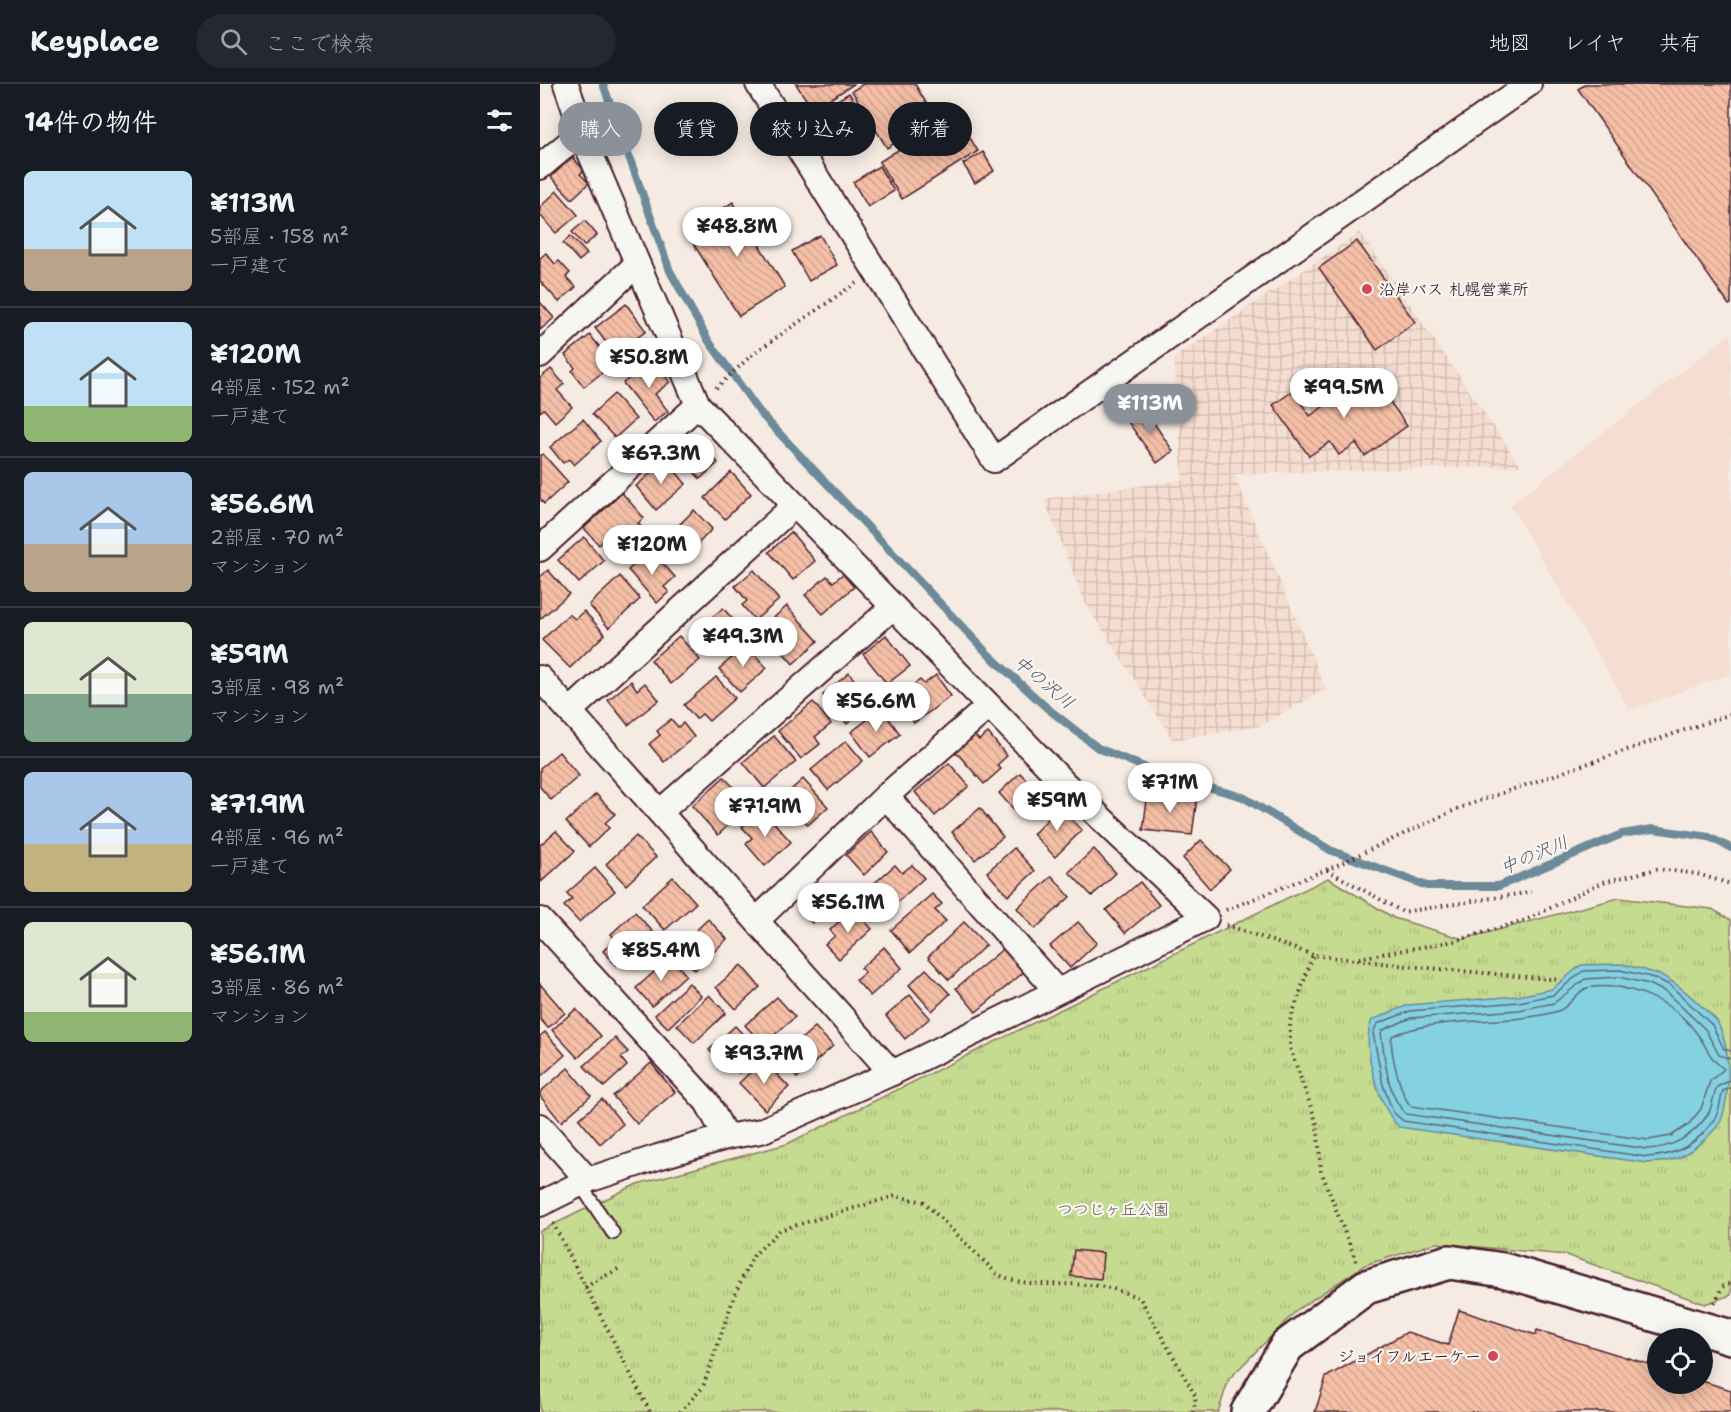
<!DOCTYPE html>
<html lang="ja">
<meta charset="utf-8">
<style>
:root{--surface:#171b24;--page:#242831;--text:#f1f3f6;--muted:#9ea1a6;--line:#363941;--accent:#8c9099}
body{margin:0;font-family:"Shantell Sans","Klee One",sans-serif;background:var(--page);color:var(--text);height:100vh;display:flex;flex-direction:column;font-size:22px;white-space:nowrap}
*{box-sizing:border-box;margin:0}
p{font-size:20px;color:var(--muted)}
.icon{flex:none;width:33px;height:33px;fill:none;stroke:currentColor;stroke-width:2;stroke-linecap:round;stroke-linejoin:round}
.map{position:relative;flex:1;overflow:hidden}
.drawer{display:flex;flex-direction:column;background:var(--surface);width:540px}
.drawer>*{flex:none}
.guide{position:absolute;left:18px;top:18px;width:570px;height:54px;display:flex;gap:12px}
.tools{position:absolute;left:1107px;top:1244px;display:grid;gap:12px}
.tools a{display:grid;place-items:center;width:66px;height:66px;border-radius:50%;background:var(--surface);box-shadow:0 3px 15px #0003;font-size:30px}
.price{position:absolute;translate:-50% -51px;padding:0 14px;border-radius:21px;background:#fff;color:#222;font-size:20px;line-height:39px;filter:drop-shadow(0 2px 3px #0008)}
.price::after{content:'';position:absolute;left:50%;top:36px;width:18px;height:14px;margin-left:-9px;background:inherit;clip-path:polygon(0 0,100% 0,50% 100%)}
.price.on{background:var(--accent);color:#fff}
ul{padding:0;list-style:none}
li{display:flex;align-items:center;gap:18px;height:150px;padding:0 24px}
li+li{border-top:2px solid var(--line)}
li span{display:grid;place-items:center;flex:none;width:168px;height:120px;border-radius:9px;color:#555}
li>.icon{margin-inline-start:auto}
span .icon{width:72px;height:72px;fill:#fffc;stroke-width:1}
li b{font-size:26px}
h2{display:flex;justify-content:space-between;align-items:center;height:72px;padding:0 24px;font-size:26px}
.chip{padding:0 21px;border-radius:27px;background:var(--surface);box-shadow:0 3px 15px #0003;font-size:21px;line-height:54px}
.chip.on{background:var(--accent);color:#fff}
header{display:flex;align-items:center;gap:36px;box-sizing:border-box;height:84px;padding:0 30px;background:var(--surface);border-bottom:2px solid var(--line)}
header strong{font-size:28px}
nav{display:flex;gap:33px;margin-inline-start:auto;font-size:21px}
.search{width:420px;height:54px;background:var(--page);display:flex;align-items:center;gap:15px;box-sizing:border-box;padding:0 21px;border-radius:33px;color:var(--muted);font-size:22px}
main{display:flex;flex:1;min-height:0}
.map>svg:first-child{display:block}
</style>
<header>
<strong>Keyplace</strong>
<div class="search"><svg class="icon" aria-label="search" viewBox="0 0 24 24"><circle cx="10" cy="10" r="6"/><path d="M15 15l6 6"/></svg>ここで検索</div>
<nav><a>地図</a><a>レイヤ</a><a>共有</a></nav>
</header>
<main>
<section class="drawer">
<h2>14件の物件<svg class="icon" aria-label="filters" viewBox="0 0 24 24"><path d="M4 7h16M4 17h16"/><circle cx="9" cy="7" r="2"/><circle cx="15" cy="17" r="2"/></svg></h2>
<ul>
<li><span style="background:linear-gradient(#bfe0f5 65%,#b9a48a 0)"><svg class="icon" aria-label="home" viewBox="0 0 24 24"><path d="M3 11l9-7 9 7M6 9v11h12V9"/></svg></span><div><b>¥113M</b><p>5部屋 · 158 m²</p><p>一戸建て</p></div></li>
<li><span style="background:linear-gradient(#bfe0f5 70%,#8fb573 0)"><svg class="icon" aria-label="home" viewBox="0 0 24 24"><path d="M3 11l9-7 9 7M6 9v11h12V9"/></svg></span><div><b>¥120M</b><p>4部屋 · 152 m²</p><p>一戸建て</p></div></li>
<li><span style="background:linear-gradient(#a9c7e8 60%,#b9a48a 0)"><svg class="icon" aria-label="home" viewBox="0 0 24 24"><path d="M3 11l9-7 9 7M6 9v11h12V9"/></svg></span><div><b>¥56.6M</b><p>2部屋 · 70 m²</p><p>マンション</p></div></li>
<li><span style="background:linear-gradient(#dfe7d0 60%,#7fa58c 0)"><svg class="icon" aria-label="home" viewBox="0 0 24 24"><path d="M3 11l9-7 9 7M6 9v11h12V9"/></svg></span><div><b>¥59M</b><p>3部屋 · 98 m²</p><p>マンション</p></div></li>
<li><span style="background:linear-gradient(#a9c7e8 60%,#c2b280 0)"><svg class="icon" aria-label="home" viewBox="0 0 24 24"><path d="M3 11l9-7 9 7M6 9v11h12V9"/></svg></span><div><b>¥71.9M</b><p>4部屋 · 96 m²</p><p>一戸建て</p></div></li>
<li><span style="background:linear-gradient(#dfe7d0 75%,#8fb573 0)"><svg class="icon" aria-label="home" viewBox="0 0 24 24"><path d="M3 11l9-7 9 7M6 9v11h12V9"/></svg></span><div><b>¥56.1M</b><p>3部屋 · 86 m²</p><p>マンション</p></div></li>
</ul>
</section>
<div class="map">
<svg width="1191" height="1328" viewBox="0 0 1191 1328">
<defs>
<pattern id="industrial-grid" width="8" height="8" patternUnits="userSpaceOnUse" patternTransform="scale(1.5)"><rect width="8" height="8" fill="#f5ded1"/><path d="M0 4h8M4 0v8" fill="none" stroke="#d4beb4"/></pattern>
<pattern id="park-tufts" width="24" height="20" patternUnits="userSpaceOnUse" patternTransform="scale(1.5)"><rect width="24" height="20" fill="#c5db90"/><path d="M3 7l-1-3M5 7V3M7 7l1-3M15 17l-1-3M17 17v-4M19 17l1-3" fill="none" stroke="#abbc7c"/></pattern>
<pattern id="building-back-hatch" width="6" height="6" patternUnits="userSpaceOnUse" patternTransform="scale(1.5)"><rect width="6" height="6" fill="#f4bfa6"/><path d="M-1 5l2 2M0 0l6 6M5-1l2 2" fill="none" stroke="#d3a48f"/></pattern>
</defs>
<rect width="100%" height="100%" fill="#f6ebe3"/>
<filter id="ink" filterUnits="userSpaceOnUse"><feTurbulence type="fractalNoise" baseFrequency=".0167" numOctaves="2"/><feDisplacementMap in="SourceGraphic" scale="12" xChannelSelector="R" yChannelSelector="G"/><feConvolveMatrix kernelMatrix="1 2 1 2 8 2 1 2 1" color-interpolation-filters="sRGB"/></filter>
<g filter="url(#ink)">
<!-- built -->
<polygon fill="#f5ded1" points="1191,249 1191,590 1090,626 970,421"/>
<!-- industrial -->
<polygon fill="url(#industrial-grid)" points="820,148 981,382 694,390 786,605 720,642 633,656 544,517 504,415 643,396 634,274"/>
<!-- park -->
<polygon fill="url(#park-tufts)" stroke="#887d5e" stroke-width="1.5" points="788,794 854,834 923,855 1079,814 1172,825 1191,836 1191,1211 1165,1220 1026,1171 896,1159 825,1181 758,1225 689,1295 678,1328 0,1328 0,1147 97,1100 247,1060"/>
<!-- water -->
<path fill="#84d1e2" stroke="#6d8a99" stroke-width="1.5" d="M1081,880C1120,889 1128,891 1157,918C1163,924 1171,930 1177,937C1191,964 1191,1005 1182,1034C1175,1049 1156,1064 1142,1072C1131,1078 1119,1078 1107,1079L859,1043C839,1024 820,961 832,936L868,921L978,912L1012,905L1041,881Z"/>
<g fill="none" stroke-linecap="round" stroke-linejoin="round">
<!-- shore -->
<g stroke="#616674" stroke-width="1.5">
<path d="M1079,903C1112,910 1138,923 1158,951C1169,966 1168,973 1184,985L1170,997L1161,1025L1148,1041L1131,1052L1108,1056L871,1022C861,1013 849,964 852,952C904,930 964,943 1018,927C1030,923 1035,909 1047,904C1055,901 1070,903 1079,903Z"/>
<path d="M1191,967L1184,965L1172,941L1130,901L1111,893L1080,886L1043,887L1013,911L979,918L870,927L837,940L833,949L843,1001L853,1028L863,1037L1107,1073C1135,1072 1159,1059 1175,1034C1180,1027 1180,1015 1183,1007L1191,1004"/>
<path d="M1191,975L1179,971L1165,945L1126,908L1109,900L1079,893L1045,895L1014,919L979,926L871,934L843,946L841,949C845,974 847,1013 866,1030L1107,1065C1132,1064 1154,1052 1168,1030C1173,1022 1173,1011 1177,1003L1191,996"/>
</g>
<!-- stream -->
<polyline stroke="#6d8a99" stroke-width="8" points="63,0 130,187 168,256 221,330 448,570 507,624 558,664 621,690 703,713 790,766 887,802 959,802 1082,750 1113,745 1169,753 1191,764"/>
</g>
<!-- building -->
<g fill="url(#building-back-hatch)" stroke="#4a1f2b" stroke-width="1.5">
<polygon points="256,0 314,0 273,26"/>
<polygon points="323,0 375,0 395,34 347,64 312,7"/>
<polygon points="1046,0 1191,0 1191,220 1189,221 1038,5"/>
<polygon points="309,9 318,23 272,51 264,36"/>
<polygon points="415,30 438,67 362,115 339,78"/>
<polygon points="443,68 454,87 435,99 423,80"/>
<polygon points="32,73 44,86 40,90 49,99 32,115 11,93"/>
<polygon points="339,82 354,107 328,123 313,98"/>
<polygon points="17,107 38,131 16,149 0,131 0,123"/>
<polygon points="193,118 209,144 220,137 230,154 219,161 245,203 199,232 146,148"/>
<polygon points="45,137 57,151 44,162 32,148"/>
<polygon points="280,151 297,181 269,197 252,167"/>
<polygon points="30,152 47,170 39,177 23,159"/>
<polygon points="817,157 875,238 837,266 779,184"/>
<polygon points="6,169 15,180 19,177 30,189 26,193 36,203 19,218 0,197 0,174"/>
<polygon points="0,218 14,234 0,246"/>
<polygon points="86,220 106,247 89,260 94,266 80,277 55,244"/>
<polygon points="50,251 73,280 44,303 32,287 35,284 25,271"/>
<polygon points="112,276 130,298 115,310 128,327 114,338 83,299"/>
<polygon points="11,285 24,300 17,306 32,323 15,338 4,325 0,328 0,294"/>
<polygon points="830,289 867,342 825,372 816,359 799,371 790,358 769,372 733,321 753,307 770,332"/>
<polygon points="74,310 96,335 75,354 52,330"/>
<polygon points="603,323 633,367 617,379 586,335"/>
<polygon points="43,335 61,357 34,381 29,375 23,379 10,363"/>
<polygon points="158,354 178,379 160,395 139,370"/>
<polygon points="3,370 28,398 4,420 0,415 0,372"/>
<polygon points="126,376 146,400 116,426 96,402"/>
<polygon points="191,388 211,410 185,435 165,414"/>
<polygon points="82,409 104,434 98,439 104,446 83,465 70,450 59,461 44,444"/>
<polygon points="154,426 172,445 156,462 137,443"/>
<polygon points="251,448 275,477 253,496 229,468"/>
<polygon points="44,453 64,477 39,499 18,476"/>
<polygon points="111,466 135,493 124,503 129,508 117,519 88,486"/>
<polygon points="8,486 29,510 0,535 0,493"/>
<polygon points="214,486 239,516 215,536 202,521 207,517 195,502"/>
<polygon points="303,490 314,503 283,530 265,511 287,492 293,498"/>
<polygon points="80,492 100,515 69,544 49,521"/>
<polygon points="247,522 278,557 253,580 222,544"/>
<polygon points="183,524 203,547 176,570 156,547"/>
<polygon points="44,527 65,550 30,584 2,556 29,530 35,535"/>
<polygon points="346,551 370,582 347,600 323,570"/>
<polygon points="139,552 160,576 131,600 111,576"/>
<polygon points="206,561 227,584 200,608 179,585"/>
<polygon points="309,589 325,610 315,618 322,627 307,640 283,611"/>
<polygon points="396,591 411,612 374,639 362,622 367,618 361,610 380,596 384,600"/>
<polygon points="176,593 195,614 169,637 162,630 156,635 144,621"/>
<polygon points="91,597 97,606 105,599 119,616 88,641 68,616"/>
<polygon points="273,618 291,640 275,653 280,660 261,675 238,647"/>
<polygon points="342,625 360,650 330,673 311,648"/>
<polygon points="131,635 138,643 143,639 154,653 124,678 109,660 120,651 117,647"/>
<polygon points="448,649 467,672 457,681 461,685 444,700 416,668 434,651 439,656"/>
<polygon points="234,652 256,678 224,704 203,678"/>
<polygon points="306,657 323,677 288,706 271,686"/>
<polygon points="19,668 39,692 11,716 0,703 0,684"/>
<polygon points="409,679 429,702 395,732 375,708"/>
<polygon points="480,689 502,712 480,733 459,709"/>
<polygon points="184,693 210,721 178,751 152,722"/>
<polygon points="263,695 288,723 268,741 257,728 246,738 232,723"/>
<polygon points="608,708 657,714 652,751 603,746"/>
<polygon points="56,710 75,730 65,739 69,744 49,763 26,738"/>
<polygon points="440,724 463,753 435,776 412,748"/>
<polygon points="519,724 542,746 515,773 493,750"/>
<polygon points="222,725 251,758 225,782 206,760 212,754 202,743"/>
<polygon points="16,747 35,767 1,798 0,761"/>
<polygon points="331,748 348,768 324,791 306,771"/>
<polygon points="96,752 116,773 86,801 66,780"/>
<polygon points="661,756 690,785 670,805 643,774"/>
<polygon points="474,764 495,787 468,812 447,788"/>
<polygon points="554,765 576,789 552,812 529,788"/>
<polygon points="355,781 362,789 372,781 384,794 350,825 330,803"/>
<polygon points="55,784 75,807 39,838 24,822 32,815 27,809"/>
<polygon points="512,792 530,813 495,845 477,824"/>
<polygon points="133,793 156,819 125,846 102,821"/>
<polygon points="600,798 619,821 585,849 566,826"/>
<polygon points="279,799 287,808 293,802 302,812 272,839 258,825 269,815 266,811"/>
<polygon points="392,810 402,820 395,826 406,837 370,869 351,846"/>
<polygon points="313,825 332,845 299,875 285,860 295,852 290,846"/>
<polygon points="95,828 113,848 76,881 63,867 75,855 71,850"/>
<polygon points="168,835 187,855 155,886 136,866"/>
<polygon points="424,838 446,861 409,896 388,873"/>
<polygon points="538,838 557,859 530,884 510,862"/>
<polygon points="344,863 362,884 330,912 316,896 325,888 321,884"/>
<polygon points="464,864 484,888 436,928 416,904"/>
<polygon points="131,873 146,891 112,922 96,904"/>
<polygon points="201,881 220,903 196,925 176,903"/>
<polygon points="386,885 410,910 392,927 369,901"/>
<polygon points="149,899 161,912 128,944 115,931"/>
<polygon points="0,900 25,929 8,944 0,935"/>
<polygon points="169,911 186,929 154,959 137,941"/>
<polygon points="370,911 390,934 365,955 346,932"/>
<polygon points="237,913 255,933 223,961 205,941"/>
<polygon points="36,925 61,952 38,974 12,946"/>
<polygon points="195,942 221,969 199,989 187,976 182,981 169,966"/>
<polygon points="275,943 293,962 257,994 239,974"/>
<polygon points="5,948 25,971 0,993 0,952"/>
<polygon points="75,954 88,968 81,974 87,982 64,1003 44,982"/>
<polygon points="223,976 249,1003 225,1026 199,999"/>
<polygon points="111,979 135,1008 97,1040 73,1012"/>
<polygon points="28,984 51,1012 21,1038 0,1012 0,1008"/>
<polygon points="62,1015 83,1040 60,1060 39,1035"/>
<polygon points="534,1166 563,1169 561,1195 531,1192"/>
<polygon points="919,1226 996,1251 997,1246 1118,1283 1118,1299 1162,1297 1191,1306 1191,1328 775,1328 786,1293 867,1248 908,1261"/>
</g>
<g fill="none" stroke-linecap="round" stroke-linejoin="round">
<!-- lane casing -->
<g stroke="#4a1f2b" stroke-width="16">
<polyline id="lane" points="40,1100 73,1149"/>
</g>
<!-- street casing -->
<g stroke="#4a1f2b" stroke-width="28">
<g id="street">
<polyline points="218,0 454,376 989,0"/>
<polyline points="0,83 42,48"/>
<polyline points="0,271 97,180"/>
<polyline points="0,465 158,321"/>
<polyline points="0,594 352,989"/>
<polyline points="30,627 255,421"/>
<polyline points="346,712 516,906"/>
<polyline points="121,727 353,523"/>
<polyline points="0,836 167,1018 186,1053"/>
<polyline points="217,836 346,712 449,622"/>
<polyline points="0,1042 48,1096"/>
<polyline points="0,1120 48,1096 118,1073 186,1053 221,1047 352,989 666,834 526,701 158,321 48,64 26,0"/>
</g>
</g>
<!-- secondary casing -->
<g stroke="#4a1f2b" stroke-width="38">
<polyline id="secondary" points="708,1328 747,1262 826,1203 909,1178 963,1186 1191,1253"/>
</g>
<!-- path -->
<g stroke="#4a1f2b" stroke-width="4" stroke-dasharray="1.5 4.5" stroke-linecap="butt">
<polyline points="176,304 214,269 316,199"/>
<polyline points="787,786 863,828 991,808"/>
<polyline points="686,826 793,783 919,724 1191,630"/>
<polyline points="686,841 773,871"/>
<polyline points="819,874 915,857 986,836 1063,798 1117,785 1157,790 1191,800"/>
<polyline points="13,1139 110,1328"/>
<polyline points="816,1177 781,1087 777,1040 750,964 750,937 773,871 867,882 1021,896"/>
<polyline points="45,1203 80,1184"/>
<polyline points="1175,1219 1182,1203 1191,1199"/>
<path d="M140,1328L163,1303L196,1207L214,1171L240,1146L355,1112L384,1118L457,1190C492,1207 527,1196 564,1203C576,1205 588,1210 600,1214L656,1313L653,1328"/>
</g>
<!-- lane -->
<use href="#lane" stroke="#f6f6f2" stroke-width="12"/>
<!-- street -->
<use href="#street" stroke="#f6f6f2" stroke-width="24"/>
<!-- secondary -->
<use href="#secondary" stroke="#f6f6f2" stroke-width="33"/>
</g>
</g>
<!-- markers -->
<g fill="#d1495b" stroke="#f6f6f2" stroke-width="2">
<circle cx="827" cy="205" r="6"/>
<circle cx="953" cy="1272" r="6"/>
</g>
<g text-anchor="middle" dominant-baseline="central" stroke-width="4.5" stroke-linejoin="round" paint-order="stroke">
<!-- poi labels -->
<g font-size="16" font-weight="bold" fill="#4a1f2b" stroke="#f6f6f2" text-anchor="start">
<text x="839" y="205">沿岸バス 札幌営業所</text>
<text x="941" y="1272" text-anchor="end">ジョイフルエーケー</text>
</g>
<!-- park labels -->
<g font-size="16" fill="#694e44" stroke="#f6f6f2">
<text x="573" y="1125">つつじヶ丘公園</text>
</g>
<!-- water labels -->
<g font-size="18" font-style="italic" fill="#5b5462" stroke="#f6f6f2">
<text transform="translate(504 598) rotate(40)">中の沢川</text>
<text transform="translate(994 771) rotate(-23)">中の沢川</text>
</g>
</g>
</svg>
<div class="tools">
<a><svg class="icon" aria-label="locate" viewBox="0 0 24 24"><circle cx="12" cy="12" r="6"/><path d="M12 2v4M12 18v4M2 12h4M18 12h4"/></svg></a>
</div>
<b class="price" style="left:197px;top:174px">¥48.8M</b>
<b class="price" style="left:109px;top:305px">¥50.8M</b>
<b class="price" style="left:804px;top:335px">¥99.5M</b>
<b class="price on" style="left:610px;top:351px">¥113M</b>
<b class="price" style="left:121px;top:401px">¥67.3M</b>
<b class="price" style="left:112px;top:492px">¥120M</b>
<b class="price" style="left:203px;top:584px">¥49.3M</b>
<b class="price" style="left:336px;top:649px">¥56.6M</b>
<b class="price" style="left:630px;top:730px">¥71M</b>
<b class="price" style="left:517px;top:748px">¥59M</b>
<b class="price" style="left:225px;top:754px">¥71.9M</b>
<b class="price" style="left:308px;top:850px">¥56.1M</b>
<b class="price" style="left:121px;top:898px">¥85.4M</b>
<b class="price" style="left:224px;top:1001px">¥93.7M</b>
<div class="guide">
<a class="chip on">購入</a>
<a class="chip">賃貸</a>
<a class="chip">絞り込み</a>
<a class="chip">新着</a>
</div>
</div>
</main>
